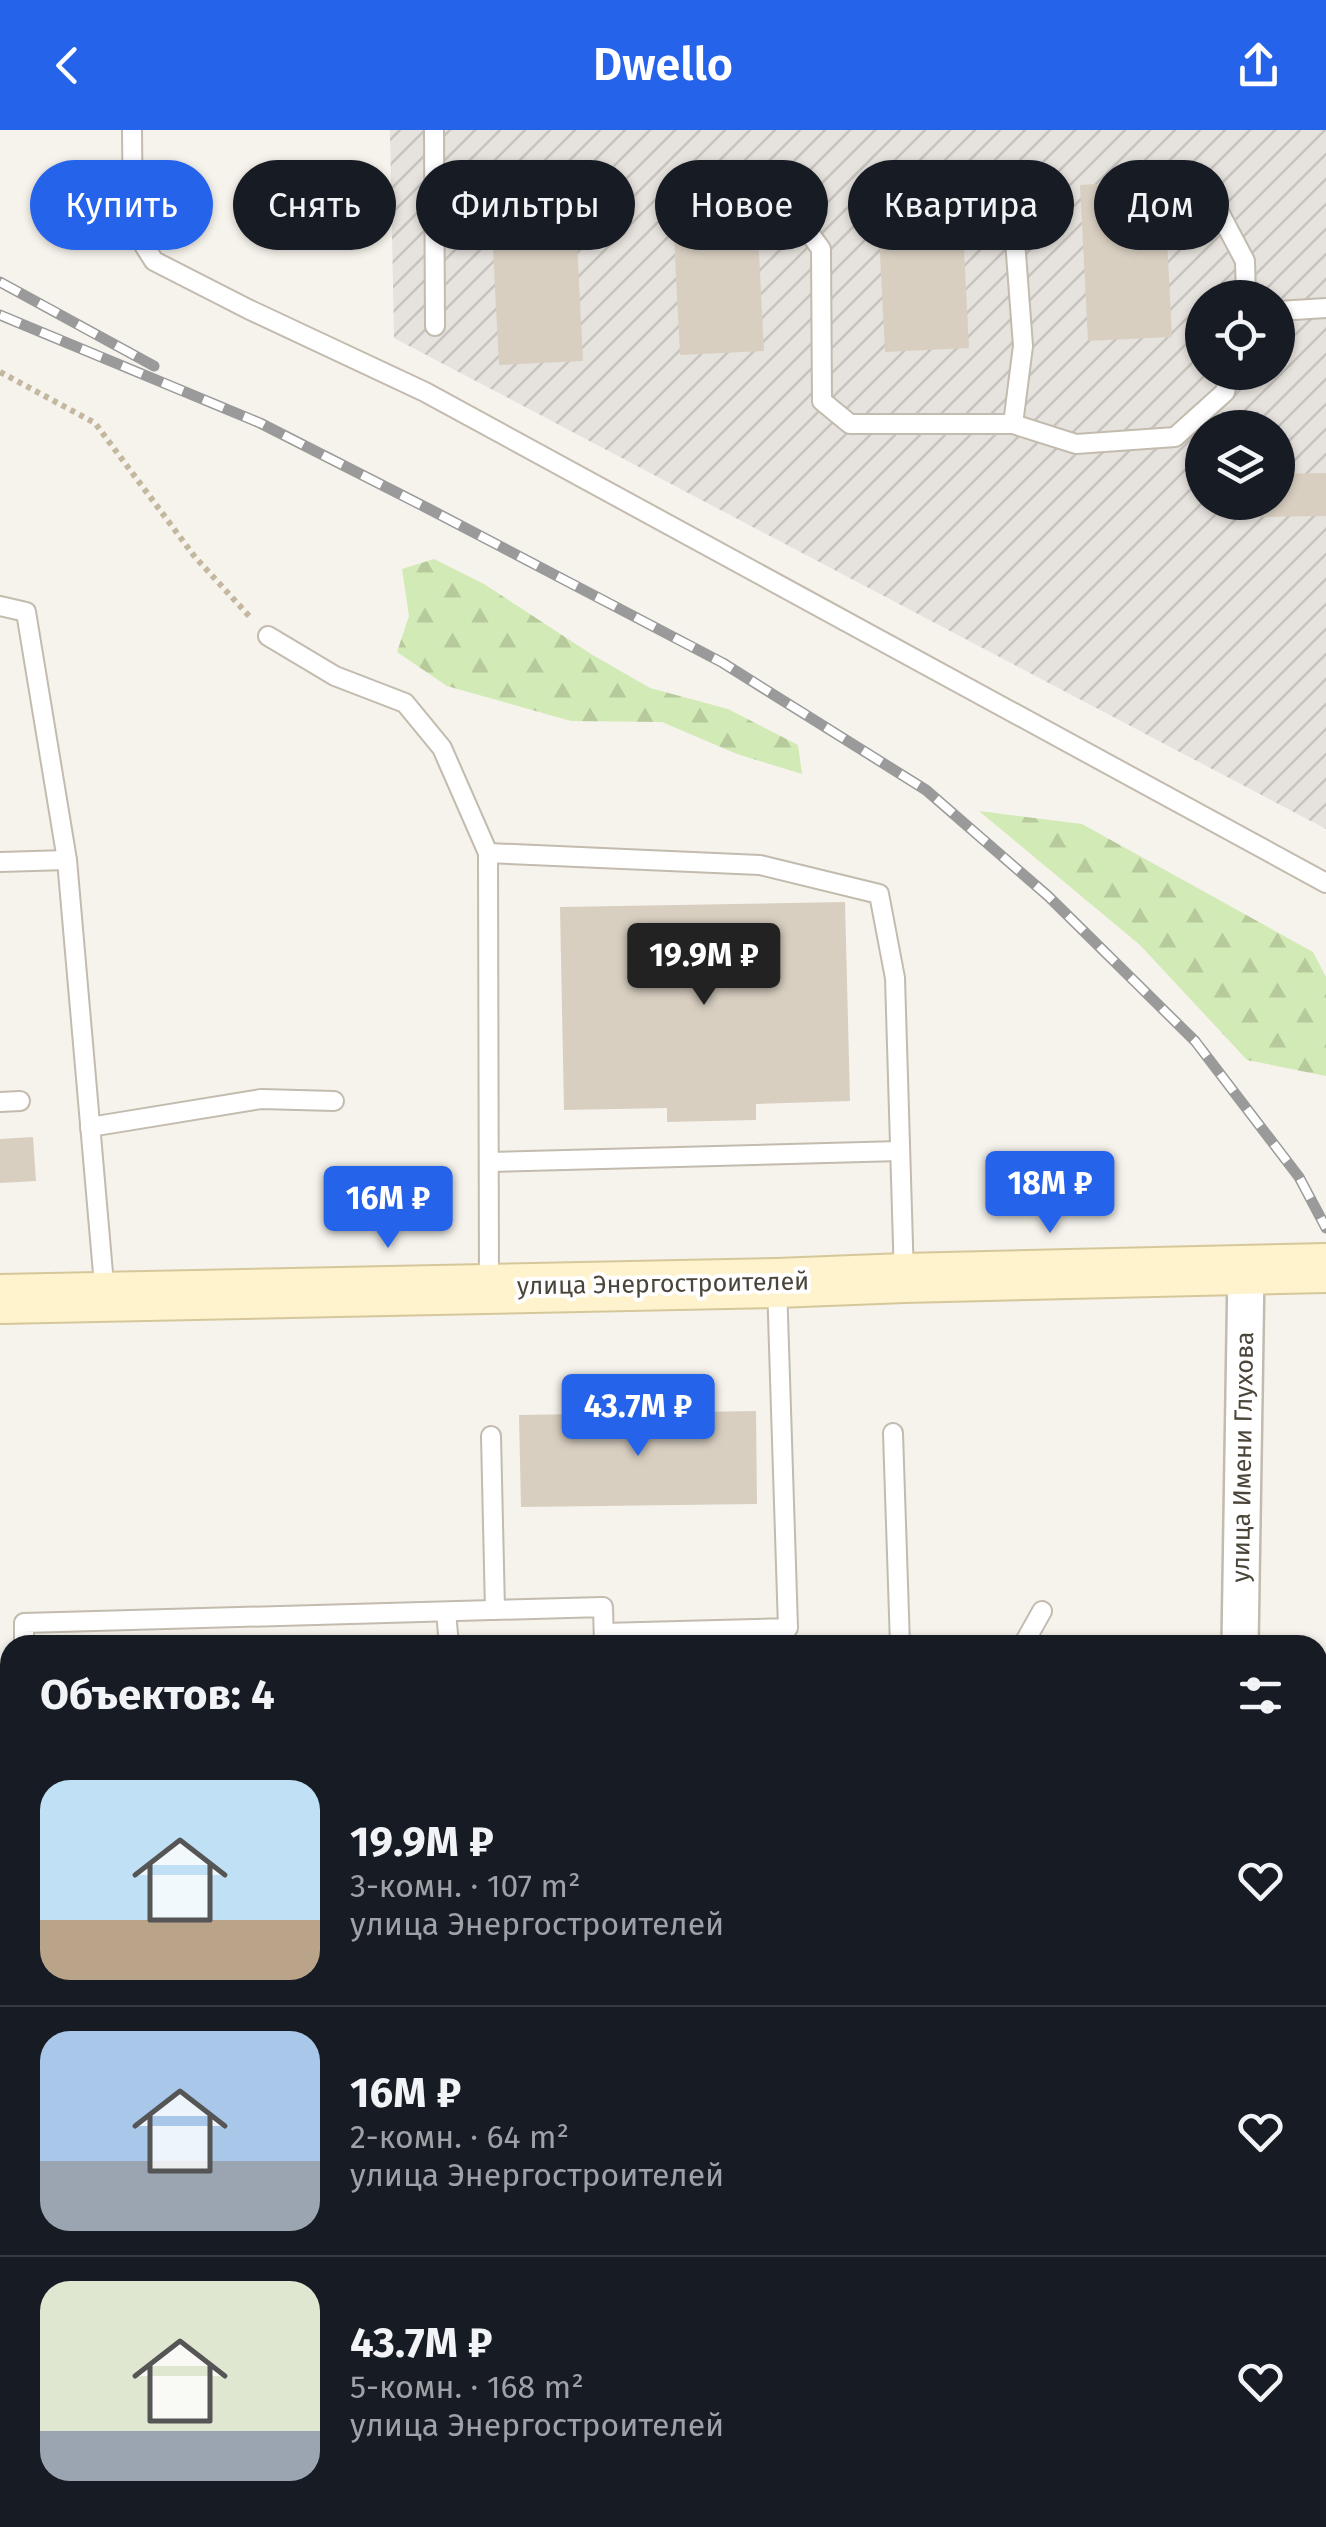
<!DOCTYPE html>
<html lang="ru">
<meta charset="utf-8">
<style>
:root{--surface:#171b24;--page:#242831;--text:#f1f3f6;--muted:#9ea1a6;--line:#363941;--accent:#2563eb}
body{margin:0;font-family:"Fira Sans",sans-serif;background:var(--page);color:var(--text);height:100vh;display:flex;flex-direction:column;font-size:38px;white-space:nowrap}
*{box-sizing:border-box;margin:0}
p{font-size:32px;color:var(--muted)}
.icon{flex:none;width:55px;height:55px;fill:none;stroke:currentColor;stroke-width:2;stroke-linecap:round;stroke-linejoin:round}
.map{position:relative;flex:1;overflow:hidden}
.drawer{position:absolute;left:0px;top:1505px;width:1328px;height:892px;display:flex;flex-direction:column;background:var(--surface);border-radius:30px 30px 0 0;box-shadow:0 2px 8px #0004}
.drawer>*{flex:none}
.hud{position:absolute;left:30px;top:30px;width:1268px;height:90px;display:flex;gap:20px}
.buttons{position:absolute;left:1185px;top:150px;display:grid;gap:20px}
.buttons a{display:grid;place-items:center;width:110px;height:110px;border-radius:50%;background:var(--surface);box-shadow:0 2px 8px #0004;font-size:50px}
.price{position:absolute;translate:-50% -85px;padding:0 22px;border-radius:10px;background:var(--accent);color:#fff;font-size:32px;line-height:65px;filter:drop-shadow(0 2px 5px #0008)}
.price::after{content:'';position:absolute;left:50%;top:60px;width:30px;height:22px;margin-left:-15px;background:inherit;clip-path:polygon(0 0,100% 0,50% 100%)}
.price.active{background:#222;color:#fff}
ul{padding:0;list-style:none}
li{display:flex;align-items:center;gap:30px;height:250px;padding:0 40px}
li+li{border-top:2px solid var(--line)}
li span{display:grid;place-items:center;flex:none;width:280px;height:200px;border-radius:30px;color:#555}
li>.icon{margin-inline-start:auto}
span .icon{width:120px;height:120px;fill:#fffc;stroke-width:1}
li b{font-size:42px}
h2{display:flex;justify-content:space-between;align-items:center;height:120px;padding:0 40px;font-size:42px}
.pill{padding:0 35px;border-radius:45px;background:var(--surface);box-shadow:0 2px 8px #0004;font-size:35px;line-height:90px}
.pill.active{background:var(--accent);color:#fff}
header{display:flex;justify-content:space-between;align-items:center;height:130px;padding:0 40px;background:var(--accent);color:#fff;font-size:45px;font-weight:600}
.map>svg:first-child{display:block}
</style>
<header><svg class="icon" aria-label="back" viewBox="0 0 24 24"><path d="M15 5l-7 7 7 7"/></svg>Dwello<svg class="icon" aria-label="share" viewBox="0 0 24 24"><path d="M12 15V3M7 8l5-5 5 5M5 13v7h14v-7"/></svg></header>
<div class="map">
<svg width="1326" height="2397" viewBox="0 0 1326 2397">
<defs>
<pattern id="industrial-furrows" width="10" height="10" patternUnits="userSpaceOnUse" patternTransform="scale(2.5)"><rect width="10" height="10" fill="#e6e2dd"/><path d="M-1 1l2-2M0 10L10 0M9 11l2-2" fill="none" stroke="#c7c3be"/></pattern>
<pattern id="forest-firs" width="22" height="20" patternUnits="userSpaceOnUse" patternTransform="scale(2.5)"><rect width="22" height="20" fill="#d2eab5"/><path d="M5 1l3.5 6h-7zM16 11l3.5 6h-7z" fill="#b6ca9c"/></pattern>
</defs>
<rect width="100%" height="100%" fill="#f6f3ec"/>
<!-- industrial -->
<path fill="url(#industrial-furrows)" fill-rule="evenodd" d="M390,0H1326V699L394,208ZM1202,168H1278V242H1202ZM1202,298H1278V372H1202Z"/>
<!-- forest -->
<g fill="url(#forest-firs)">
<polygon points="434,429 484,454 591,524 650,558 728,579 798,615 802,644 737,624 662,592 571,591 447,556 397,522 409,486 402,439"/>
<polygon points="979,681 1082,694 1313,822 1326,847 1326,946 1247,930 1140,815"/>
</g>
<!-- building -->
<g fill="#d8cfc1">
<polygon points="1164,50 1172,207 1088,211 1080,55"/>
<polygon points="961,61 969,218 885,222 877,66"/>
<polygon points="756,64 764,221 680,225 672,68"/>
<polygon points="575,74 583,231 499,235 491,79"/>
<polygon points="1326,343 1326,386 1251,387 1251,372 1278,372 1278,344"/>
<polygon points="845,772 850,971 756,974 756,990 667,992 667,978 564,980 560,777"/>
<polygon points="33,1007 36,1051 0,1053 0,1009"/>
<polygon points="756,1281 757,1374 521,1377 519,1285"/>
<polygon points="10,2113 10,2388 368,2388 368,2397 0,2397 0,2114"/>
</g>
<g fill="none" stroke-linecap="round" stroke-linejoin="round">
<!-- lane casing -->
<g stroke="#c2bbae" stroke-width="22">
<g id="lane">
<polyline points="132,0 133,98 154,131 248,179 425,262 1326,753"/>
<polyline points="434,0 435,196"/>
<polyline points="1207,59 1245,131 1246,168"/>
<polyline points="1012,71 1023,216 1013,294"/>
<polyline points="790,77 821,119 822,271 850,294 1013,294 1076,314 1175,307 1225,262 1230,242"/>
<polyline points="1278,181 1326,178"/>
<polyline points="0,476 26,482 67,730 105,1166"/>
<polyline points="268,506 335,546 405,573 442,618 488,723 489,1157"/>
<polyline points="488,723 760,735 879,764 895,848 904,1148"/>
<polyline points="0,732 67,730"/>
<polyline points="0,972 20,971"/>
<polyline points="90,997 261,969 334,971"/>
<polyline points="489,1032 900,1021"/>
<polyline points="893,1303 900,1515"/>
<polyline points="491,1306 495,1480"/>
<polyline points="446,1482 449,1515"/>
<polyline points="604,1503 788,1498 777,1154"/>
<polyline points="24,1515 24,1493 603,1477 604,1515"/>
<polyline points="1023,1515 1042,1481"/>
<polyline points="0,1923 10,1923"/>
<polyline points="0,2031 10,2031"/>
<polyline points="631,2388 632,2397"/>
</g>
</g>
<!-- street casing -->
<g stroke="#c2bbae" stroke-width="40">
<g id="street">
<polyline points="1240,1515 1246,1140"/>
<polyline points="1109,2397 1114,2388"/>
</g>
</g>
<!-- secondary casing -->
<g stroke="#d6c79b" stroke-width="52">
<polyline id="secondary" points="0,1169 777,1153 904,1148 1326,1138"/>
</g>
<!-- path -->
<polyline stroke="#c4b79f" stroke-width="6" stroke-dasharray="5 5" stroke-linecap="butt" points="0,242 95,293 195,427 250,487"/>
<!-- lane -->
<use href="#lane" stroke="#fff" stroke-width="18"/>
<!-- street -->
<use href="#street" stroke="#fff" stroke-width="35"/>
<!-- secondary -->
<use href="#secondary" stroke="#fff3cd" stroke-width="48"/>
<!-- rail casing -->
<g stroke="#9a9a9a" stroke-width="11">
<g id="rail">
<polyline points="0,152 154,236"/>
<polyline points="0,185 260,293 431,380 723,533 926,660 1048,766 1195,911 1299,1047 1326,1098"/>
<polyline points="1318,2385 1326,2371"/>
</g>
</g>
<!-- rail -->
<use href="#rail" stroke="#fff" stroke-width="8" stroke-dasharray="22" stroke-linecap="butt"/>
</g>
<g text-anchor="middle" dominant-baseline="central" stroke-width="8" stroke-linejoin="round" paint-order="stroke">
<!-- street labels -->
<g font-size="25" fill="#4b4439" stroke="#fff">
<text transform="translate(663 1154) rotate(-1)">улица Энергостроителей</text>
<text transform="translate(1243 1327) rotate(-89)">улица Имени Глухова</text>
</g>
</g>
</svg>
<div class="buttons">
<a><svg class="icon" aria-label="locate" viewBox="0 0 24 24"><circle cx="12" cy="12" r="6"/><path d="M12 2v4M12 18v4M2 12h4M18 12h4"/></svg></a>
<a><svg class="icon" aria-label="layers" viewBox="0 0 24 24"><path d="M12 4l9 5-9 5-9-5zM3 14l9 5 9-5"/></svg></a>
</div>
<b class="price active" style="left:704px;top:878px">19.9M ₽</b>
<b class="price" style="left:1050px;top:1106px">18M ₽</b>
<b class="price" style="left:388px;top:1121px">16M ₽</b>
<b class="price" style="left:638px;top:1329px">43.7M ₽</b>
<div class="hud">
<a class="pill active">Купить</a>
<a class="pill">Снять</a>
<a class="pill">Фильтры</a>
<a class="pill">Новое</a>
<a class="pill">Квартира</a>
<a class="pill">Дом</a>
</div>
<section class="drawer">
<h2>Объектов: 4<svg class="icon" aria-label="filters" viewBox="0 0 24 24"><path d="M4 7h16M4 17h16"/><circle cx="9" cy="7" r="2"/><circle cx="15" cy="17" r="2"/></svg></h2>
<ul>
<li><span style="background:linear-gradient(#bfe0f5 70%,#b9a48a 0)"><svg class="icon" aria-label="home" viewBox="0 0 24 24"><path d="M3 11l9-7 9 7M6 9v11h12V9"/></svg></span><div><b>19.9M ₽</b><p>3-комн. · 107 m²</p><p>улица Энергостроителей</p></div><svg class="icon" aria-label="heart" viewBox="0 0 24 24"><path d="M12 20l-8-8c-3-5 5-10 8-4 3-6 11-1 8 4z"/></svg></li>
<li><span style="background:linear-gradient(#a9c7e8 65%,#9aa5b1 0)"><svg class="icon" aria-label="home" viewBox="0 0 24 24"><path d="M3 11l9-7 9 7M6 9v11h12V9"/></svg></span><div><b>16M ₽</b><p>2-комн. · 64 m²</p><p>улица Энергостроителей</p></div><svg class="icon" aria-label="heart" viewBox="0 0 24 24"><path d="M12 20l-8-8c-3-5 5-10 8-4 3-6 11-1 8 4z"/></svg></li>
<li><span style="background:linear-gradient(#dfe7d0 75%,#9aa5b1 0)"><svg class="icon" aria-label="home" viewBox="0 0 24 24"><path d="M3 11l9-7 9 7M6 9v11h12V9"/></svg></span><div><b>43.7M ₽</b><p>5-комн. · 168 m²</p><p>улица Энергостроителей</p></div><svg class="icon" aria-label="heart" viewBox="0 0 24 24"><path d="M12 20l-8-8c-3-5 5-10 8-4 3-6 11-1 8 4z"/></svg></li>
</ul>
</section>
</div>
